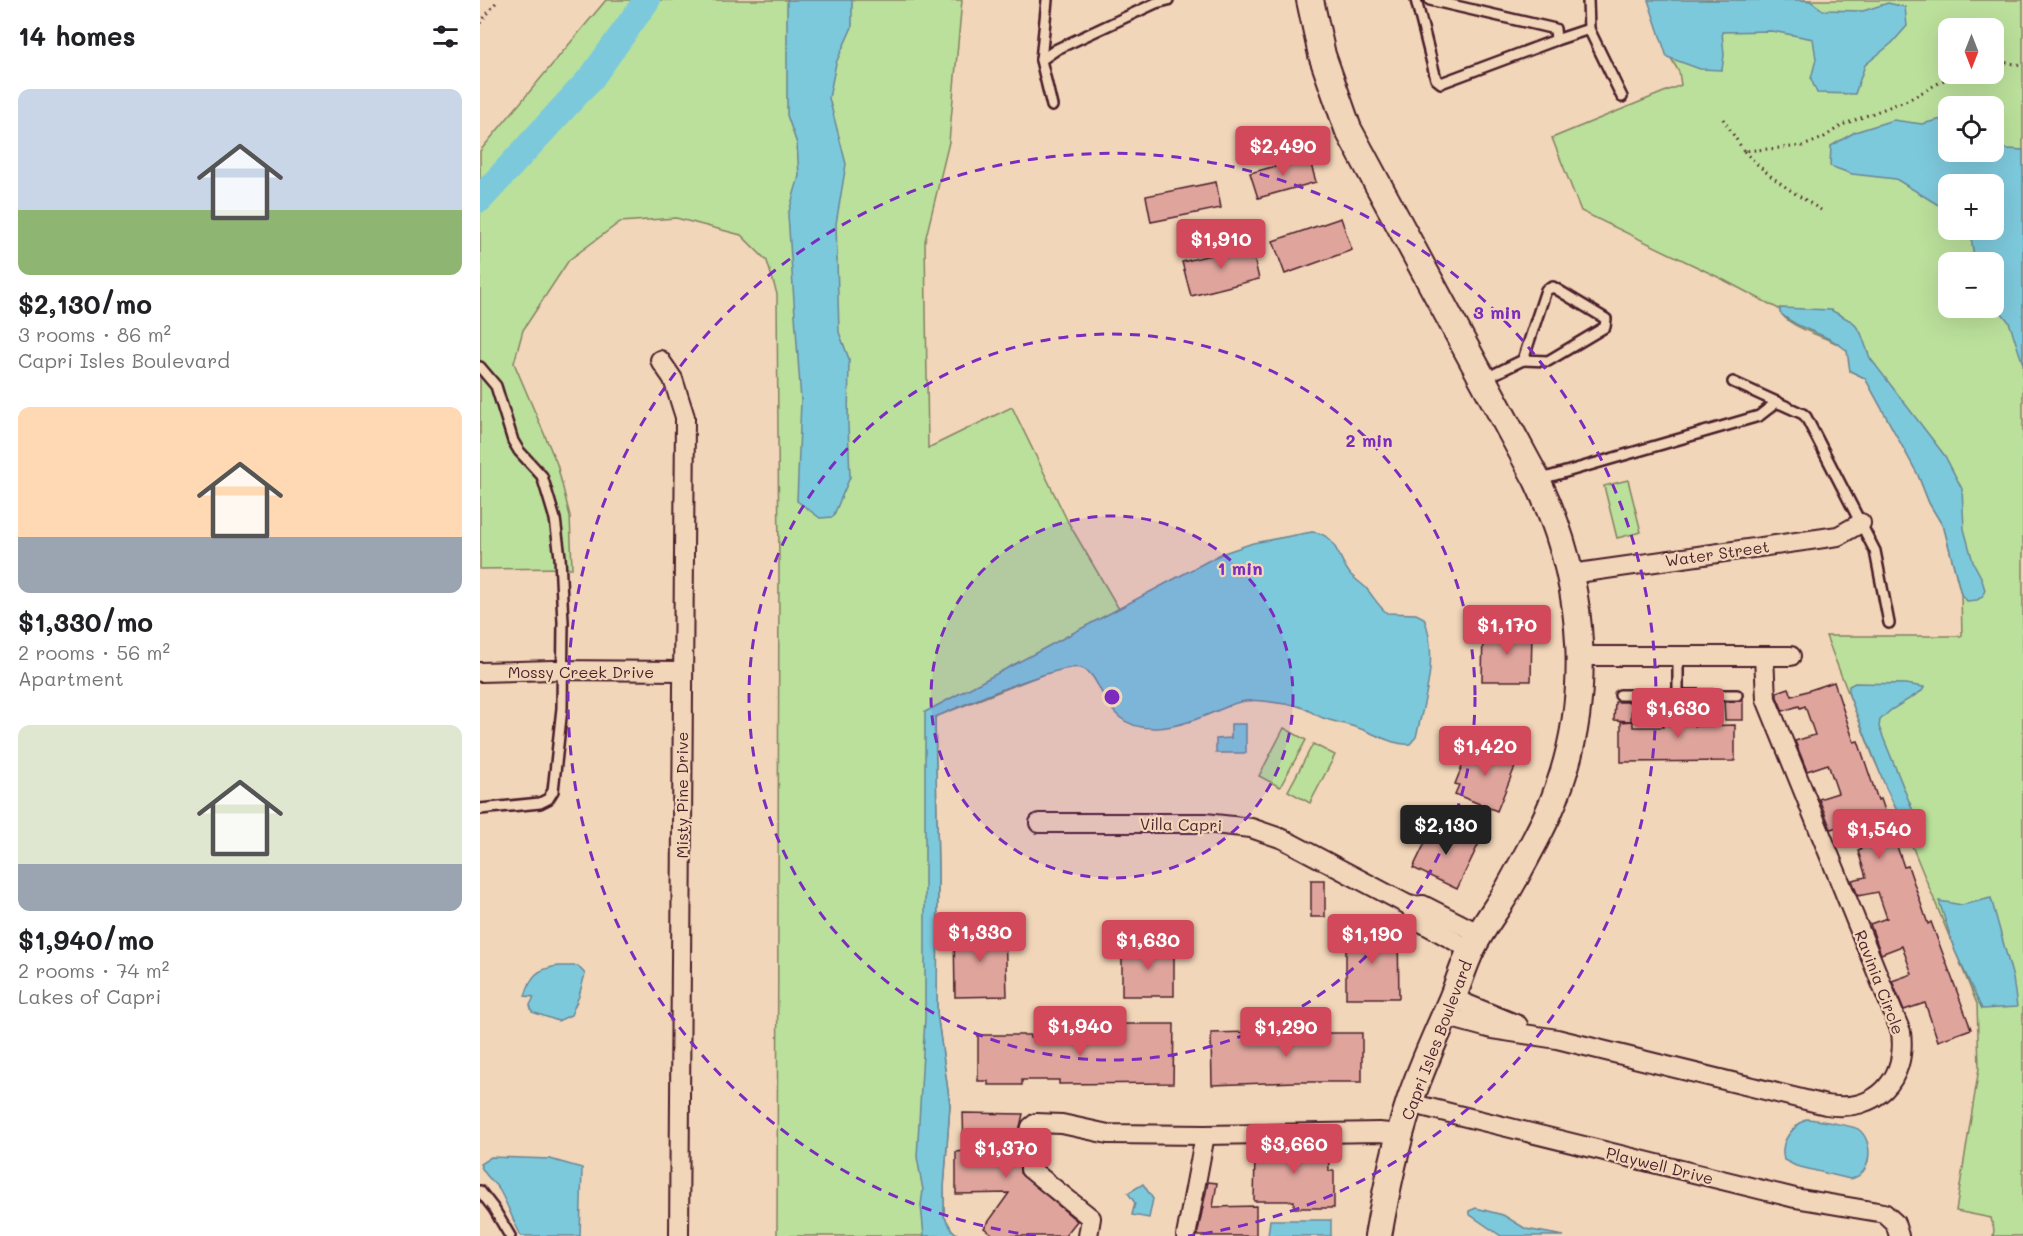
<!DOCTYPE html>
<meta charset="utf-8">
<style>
:root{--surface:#fff;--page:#f6f6f6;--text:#202124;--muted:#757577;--accent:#d1495b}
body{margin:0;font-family:Mali,sans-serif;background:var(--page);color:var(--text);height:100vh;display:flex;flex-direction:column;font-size:22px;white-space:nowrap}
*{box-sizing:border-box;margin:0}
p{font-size:20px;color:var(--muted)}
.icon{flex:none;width:33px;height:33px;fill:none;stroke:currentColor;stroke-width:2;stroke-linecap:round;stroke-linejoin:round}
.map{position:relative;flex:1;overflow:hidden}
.panel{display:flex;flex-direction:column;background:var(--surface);width:480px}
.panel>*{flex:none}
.needle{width:39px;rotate:180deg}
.controls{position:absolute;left:1458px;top:18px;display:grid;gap:12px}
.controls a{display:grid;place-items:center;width:66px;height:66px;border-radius:12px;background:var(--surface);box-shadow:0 6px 24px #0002;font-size:30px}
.price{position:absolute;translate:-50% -51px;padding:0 14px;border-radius:6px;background:var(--accent);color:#fff;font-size:20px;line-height:39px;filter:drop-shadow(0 2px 3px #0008)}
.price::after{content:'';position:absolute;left:50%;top:36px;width:18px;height:14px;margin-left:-9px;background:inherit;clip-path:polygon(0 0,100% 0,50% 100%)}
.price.current{background:#222;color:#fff}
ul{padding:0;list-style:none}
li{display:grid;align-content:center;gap:12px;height:318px;padding:0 18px}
li span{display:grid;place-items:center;height:186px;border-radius:12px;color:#555}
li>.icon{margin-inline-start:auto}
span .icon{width:108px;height:108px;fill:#fffc;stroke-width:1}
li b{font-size:26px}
h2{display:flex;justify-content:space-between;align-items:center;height:72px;padding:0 18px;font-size:26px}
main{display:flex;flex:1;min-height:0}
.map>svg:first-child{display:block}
</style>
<main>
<section class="panel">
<h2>14 homes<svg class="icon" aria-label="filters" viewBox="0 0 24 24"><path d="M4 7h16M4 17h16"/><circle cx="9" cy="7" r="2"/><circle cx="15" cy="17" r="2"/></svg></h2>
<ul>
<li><span style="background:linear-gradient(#c9d6e8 65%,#8fb573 0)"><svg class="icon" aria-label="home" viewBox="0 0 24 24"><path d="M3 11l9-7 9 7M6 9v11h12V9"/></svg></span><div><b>$2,130/mo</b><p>3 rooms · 86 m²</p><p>Capri Isles Boulevard</p></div></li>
<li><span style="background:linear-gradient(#ffd9b3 70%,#9aa5b1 0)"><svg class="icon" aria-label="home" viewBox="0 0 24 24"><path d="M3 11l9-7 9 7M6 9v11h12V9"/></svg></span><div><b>$1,330/mo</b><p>2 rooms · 56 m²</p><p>Apartment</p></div></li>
<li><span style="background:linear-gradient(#dfe7d0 75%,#9aa5b1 0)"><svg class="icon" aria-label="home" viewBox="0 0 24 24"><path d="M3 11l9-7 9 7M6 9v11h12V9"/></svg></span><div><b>$1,940/mo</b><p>2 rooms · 74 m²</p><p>Lakes of Capri</p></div></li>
</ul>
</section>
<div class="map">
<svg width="1543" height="1236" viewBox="0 0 1543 1236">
<rect width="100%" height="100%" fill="#f2d6b9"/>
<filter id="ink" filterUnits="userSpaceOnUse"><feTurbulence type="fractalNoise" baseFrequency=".0167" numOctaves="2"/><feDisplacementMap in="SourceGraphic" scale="12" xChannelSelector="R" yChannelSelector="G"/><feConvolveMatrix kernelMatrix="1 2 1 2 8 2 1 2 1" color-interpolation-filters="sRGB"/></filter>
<g filter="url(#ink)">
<!-- green -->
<g fill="#bbe09b" stroke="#828063" stroke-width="1.5" fill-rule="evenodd">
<polygon points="126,0 482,0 469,142 445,241 448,448 532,407 588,522 639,609 574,670 455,717 458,872 457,1013 470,1105 464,1188 464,1216 472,1230 479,1236 297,1236 299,565 297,294 287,261 261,235 196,218 140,222 89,260 43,330 34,363 77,464 90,516 92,568 0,569 0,151"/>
<path d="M1174,0H1543V1236H1513L1514,1230L1511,1218L1476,1211L1499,1068L1497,1004L1421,819L1394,759L1346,636H1482L1481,594L1464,528L1449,503L1438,475L1385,378L1370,371L1369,355L1365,348C1349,337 1305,328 1299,309L1238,277L1101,211L1072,138L1201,85L1199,72L1188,53ZM1468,28H1514V74H1468ZM1468,106H1514V152H1468ZM1468,184H1514V230H1468ZM1468,262H1514V308H1468Z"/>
<polygon points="1148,480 1161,532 1137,538 1124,486"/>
<polygon points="804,728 826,740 800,787 779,776"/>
<polygon points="833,744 855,755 830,803 808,791"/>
</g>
<!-- water -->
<g fill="#7dc9dc" stroke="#698595" stroke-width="1.5">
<polygon points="307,0 372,0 372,27 356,63 349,98 366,164 356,224 359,332 369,359 368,424 370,477 353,517 340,518 317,501 321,401 308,215 319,176 317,144 307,115"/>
<polygon points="1168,0 1322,0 1330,1 1343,10 1383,11 1408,3 1425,7 1427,26 1412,43 1385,65 1375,94 1337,93 1331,79 1336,59 1333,39 1292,31 1242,32 1244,55 1242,70 1220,69 1187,57"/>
<polygon points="1462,119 1468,121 1468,152 1514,152 1514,148 1543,150 1543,364 1529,322 1521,312 1518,286 1514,280 1514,262 1499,262 1494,257 1490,230 1514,230 1514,184 1468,184 1468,211 1416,179 1372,174 1350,166 1351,146 1375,132 1413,120 1442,124"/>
<path d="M1300,308L1351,310L1373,322L1381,333L1390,358L1465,456L1482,489L1484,529L1493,562L1501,577L1505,590L1502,597L1497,600L1487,601L1481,594L1464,528L1449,503L1438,475L1385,378L1370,371L1367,351C1350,334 1320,331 1300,313Z"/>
<path d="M832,532C857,533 858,561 871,575C876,580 881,583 886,588C893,596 898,606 907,613L936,614L944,618C959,656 945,699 936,737L930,744C914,746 894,733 878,728C867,724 854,722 843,718C833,714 825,707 814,705C807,703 813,705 805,704C786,702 777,698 756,703C750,705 745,708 739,710C720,718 699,727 678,728C619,731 626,675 601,668C581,662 479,707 455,717L458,872L457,1013L470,1105L464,1188V1216L472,1230L479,1236H444L441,1205L443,1190L437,1157L445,1018V712L741,554L773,543Z"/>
<polygon points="1375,683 1426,684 1444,687 1442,691 1411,710 1400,720 1399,727 1433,811 1433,817 1428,821 1421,819 1406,788 1369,695 1369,686"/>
<polygon points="751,724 766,724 766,753 736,753 736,739 751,738"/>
<polygon points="1511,898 1533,978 1537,1007 1502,1009 1475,951 1459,901 1482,905"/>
<path d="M79,966H98L105,974L99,996L91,1015L78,1021L52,1012L50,1005L54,997L45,996C51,975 57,969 79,966Z"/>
<path d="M1326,1119C1333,1119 1373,1126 1378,1129C1395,1141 1392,1176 1370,1179L1316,1166L1304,1160C1299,1142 1312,1128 1326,1119Z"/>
<path d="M11,1157L70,1159L102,1168L100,1236H41C33,1221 28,1205 20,1191C14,1181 4,1176 0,1164Z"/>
<polygon points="663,1184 673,1199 669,1218 652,1215 655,1203 648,1193"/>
<polygon points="996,1208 1023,1215 1046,1229 1084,1236 1021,1236 989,1214 989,1211"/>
<polygon points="790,1220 851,1220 851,1236 788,1236"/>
</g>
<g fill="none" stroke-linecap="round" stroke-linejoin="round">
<!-- river -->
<polyline stroke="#7dc9dc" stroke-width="27" points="0,199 112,77 167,0"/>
</g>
<!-- building -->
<g fill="#dfa59d" stroke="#4a1f2b" stroke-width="1.5">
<polygon points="829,157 836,182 778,198 770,173"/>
<polygon points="736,182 741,208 671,222 666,196"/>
<polygon points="861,218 872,250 805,274 793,241"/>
<polygon points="771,245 779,279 711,296 702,262"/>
<polygon points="1003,630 1052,630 1051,681 1002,681"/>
<polygon points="1354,682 1374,742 1378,741 1398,800 1401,799 1424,867 1428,866 1448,924 1451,922 1491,1029 1458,1041 1445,1003 1424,1010 1412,981 1432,974 1422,946 1401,954 1390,924 1407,918 1398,892 1378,896 1372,880 1386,877 1378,851 1381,850 1372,822 1351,829 1339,799 1358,793 1348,764 1327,771 1315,741 1335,735 1325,706 1320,708 1319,706 1303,711 1297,697 1297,692 1309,688 1312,696"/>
<polygon points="1263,701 1263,720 1245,720 1244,702"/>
<polygon points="1135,702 1152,702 1151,721 1134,720"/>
<polygon points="1182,702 1214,702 1215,726 1255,725 1255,761 1141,762 1141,722 1153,721 1153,727 1183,727"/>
<polygon points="991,744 1037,762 1017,811 975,794 979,785 975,784"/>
<polygon points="955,822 999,843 977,889 933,868"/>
<rect x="831" y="880" width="14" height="37"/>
<polygon points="474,930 525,930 527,996 475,997"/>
<polygon points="918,932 919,998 866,998 866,933"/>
<polygon points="650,946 694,946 694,996 642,996 642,949 650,949"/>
<polygon points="643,1024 694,1024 693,1083 579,1084 579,1080 542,1080 542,1085 508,1085 508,1081 498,1081 498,1035 550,1035 550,1038 579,1038 579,1034 642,1033"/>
<polygon points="813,1031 813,1033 882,1033 882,1082 815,1082 732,1085 731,1033"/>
<polygon points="483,1113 543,1114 539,1131 540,1173 597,1221 585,1236 515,1236 504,1228 529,1193 476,1194 476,1152 484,1151"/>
<polygon points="848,1144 849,1171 854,1171 854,1208 814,1208 814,1201 774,1201 775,1156 772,1156 772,1145"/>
<polygon points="728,1182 737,1183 733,1207 776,1206 776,1236 717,1236"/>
</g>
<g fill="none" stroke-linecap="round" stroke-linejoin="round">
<!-- lane casing -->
<g stroke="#4a1f2b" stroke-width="14">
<g id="lane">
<polyline points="936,0 956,79 961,83 1076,40 1075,29 950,0"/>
<polyline points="1108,0 1109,29 1142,97"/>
<polyline points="1076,40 1109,29"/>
<polyline points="561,60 567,0"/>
<polyline points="572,106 561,60 577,49 676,3 688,0"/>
<polygon points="1073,287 1126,319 1125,327 1068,361 1043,360 1066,290"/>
<polyline points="0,367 16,386 33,441 39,451 62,476 75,519 80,557 83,622 82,708 73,791 68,799 60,803 0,809"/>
<polyline points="1004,379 1043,360"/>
<polyline points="1253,382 1323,414 1326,417 1395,551 1409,623"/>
<polyline points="1058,480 1279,416 1297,402"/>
<polyline points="1198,656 1198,695 1257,695"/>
<polyline points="1140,695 1198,695"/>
<polyline points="0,1191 14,1209 30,1236"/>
</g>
</g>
<!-- street casing -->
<g stroke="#4a1f2b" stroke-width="22">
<g id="street">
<polyline points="180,360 193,379 205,417 199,1236"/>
<polyline points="1091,574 1358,536 1381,523"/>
<polyline points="1101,656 1311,656"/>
<polyline points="0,672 72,670 202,671"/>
<polyline points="559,823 725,823 771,828 803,839 930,906 943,905 1000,934"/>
<polyline points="930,906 937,920 991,950"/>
<polyline points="972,998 1038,1025"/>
<path d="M964,1016L1012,1029L1077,1039L1346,1105C1396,1113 1427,1080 1421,1032L1286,699L1284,656"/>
<polyline points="929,1103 1315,1198 1404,1213 1415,1223 1419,1236"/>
<polyline points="608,1236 611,1218 550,1169 550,1131 551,1127 556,1123 582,1124 628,1134 725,1135 899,1132 920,1134"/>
<polyline points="706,1236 725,1135"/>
</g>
</g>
<!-- secondary casing -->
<g stroke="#4a1f2b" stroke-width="30">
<path id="secondary" d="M830,0L842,55L868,129L1057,480C1107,585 1116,707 1068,814C1056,840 1042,865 1028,890C1016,910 1002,928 992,948C984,964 979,982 972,999C957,1034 941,1067 929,1104C915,1147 906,1191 898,1236"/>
</g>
<!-- path -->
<g stroke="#4a1f2b" stroke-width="3" stroke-dasharray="1.5 4.5" stroke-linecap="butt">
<polyline points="0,23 18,0"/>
<polyline points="1514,61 1543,65"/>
<polyline points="1243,119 1264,151 1323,146 1343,138 1362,125 1430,99 1475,74"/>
<path d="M1264,151C1288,177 1311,191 1341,210"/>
</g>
<!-- lane -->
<use href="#lane" stroke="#f2d6b9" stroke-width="9"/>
<!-- street -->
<use href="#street" stroke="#f2d6b9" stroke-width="18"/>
<!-- secondary -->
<use href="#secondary" stroke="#f2d6b9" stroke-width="26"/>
</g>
</g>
<!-- distance rings -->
<circle cx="632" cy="697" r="181" fill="#7b2cbf" fill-opacity=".12"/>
<g fill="none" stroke="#7b2cbf" stroke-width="3" stroke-dasharray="10 8">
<circle cx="632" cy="697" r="181"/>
<circle cx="632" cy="697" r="363"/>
<path d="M556 1236A544 544 0 1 1 708 1236"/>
</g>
<g text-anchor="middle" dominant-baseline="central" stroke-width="4.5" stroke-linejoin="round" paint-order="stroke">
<!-- street labels -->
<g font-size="16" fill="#4a1f2b" stroke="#f2d6b9">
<text transform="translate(1237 553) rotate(-8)">Water Street</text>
<text x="101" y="671">Mossy Creek Drive</text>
<text transform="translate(201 795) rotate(-90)">Misty Pine Drive</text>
<text transform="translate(701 824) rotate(1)">Villa Capri</text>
<text transform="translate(1400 982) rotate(69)">Ravinia Circle</text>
<text transform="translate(956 1040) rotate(-69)">Capri Isles Boulevard</text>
<text transform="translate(1180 1165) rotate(14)">Playwell Drive</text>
</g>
</g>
<circle cx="632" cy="697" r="9" fill="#7b2cbf" stroke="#f2d6b9" stroke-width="3"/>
<g font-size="18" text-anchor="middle" font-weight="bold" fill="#7b2cbf" stroke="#f2d6b9" stroke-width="4.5" stroke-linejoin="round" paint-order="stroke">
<text x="1017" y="319">3 min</text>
<text x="889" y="447">2 min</text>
<text x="760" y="575">1 min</text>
</g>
</svg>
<div class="controls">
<a><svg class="needle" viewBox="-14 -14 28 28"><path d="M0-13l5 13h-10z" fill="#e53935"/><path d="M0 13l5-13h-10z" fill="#757577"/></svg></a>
<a><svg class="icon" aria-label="locate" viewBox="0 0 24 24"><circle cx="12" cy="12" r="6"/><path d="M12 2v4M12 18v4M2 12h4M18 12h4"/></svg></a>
<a>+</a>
<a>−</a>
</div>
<b class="price" style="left:803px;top:177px">$2,490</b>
<b class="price" style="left:741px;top:270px">$1,910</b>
<b class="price" style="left:1027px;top:656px">$1,170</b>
<b class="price" style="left:1198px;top:739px">$1,630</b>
<b class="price" style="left:1005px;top:777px">$1,420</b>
<b class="price current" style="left:966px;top:856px">$2,130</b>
<b class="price" style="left:1399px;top:860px">$1,540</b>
<b class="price" style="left:500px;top:963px">$1,330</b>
<b class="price" style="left:892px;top:965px">$1,190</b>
<b class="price" style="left:668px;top:971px">$1,630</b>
<b class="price" style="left:600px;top:1057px">$1,940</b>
<b class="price" style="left:806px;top:1058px">$1,290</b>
<b class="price" style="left:814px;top:1175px">$3,660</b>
<b class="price" style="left:526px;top:1179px">$1,370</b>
</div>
</main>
